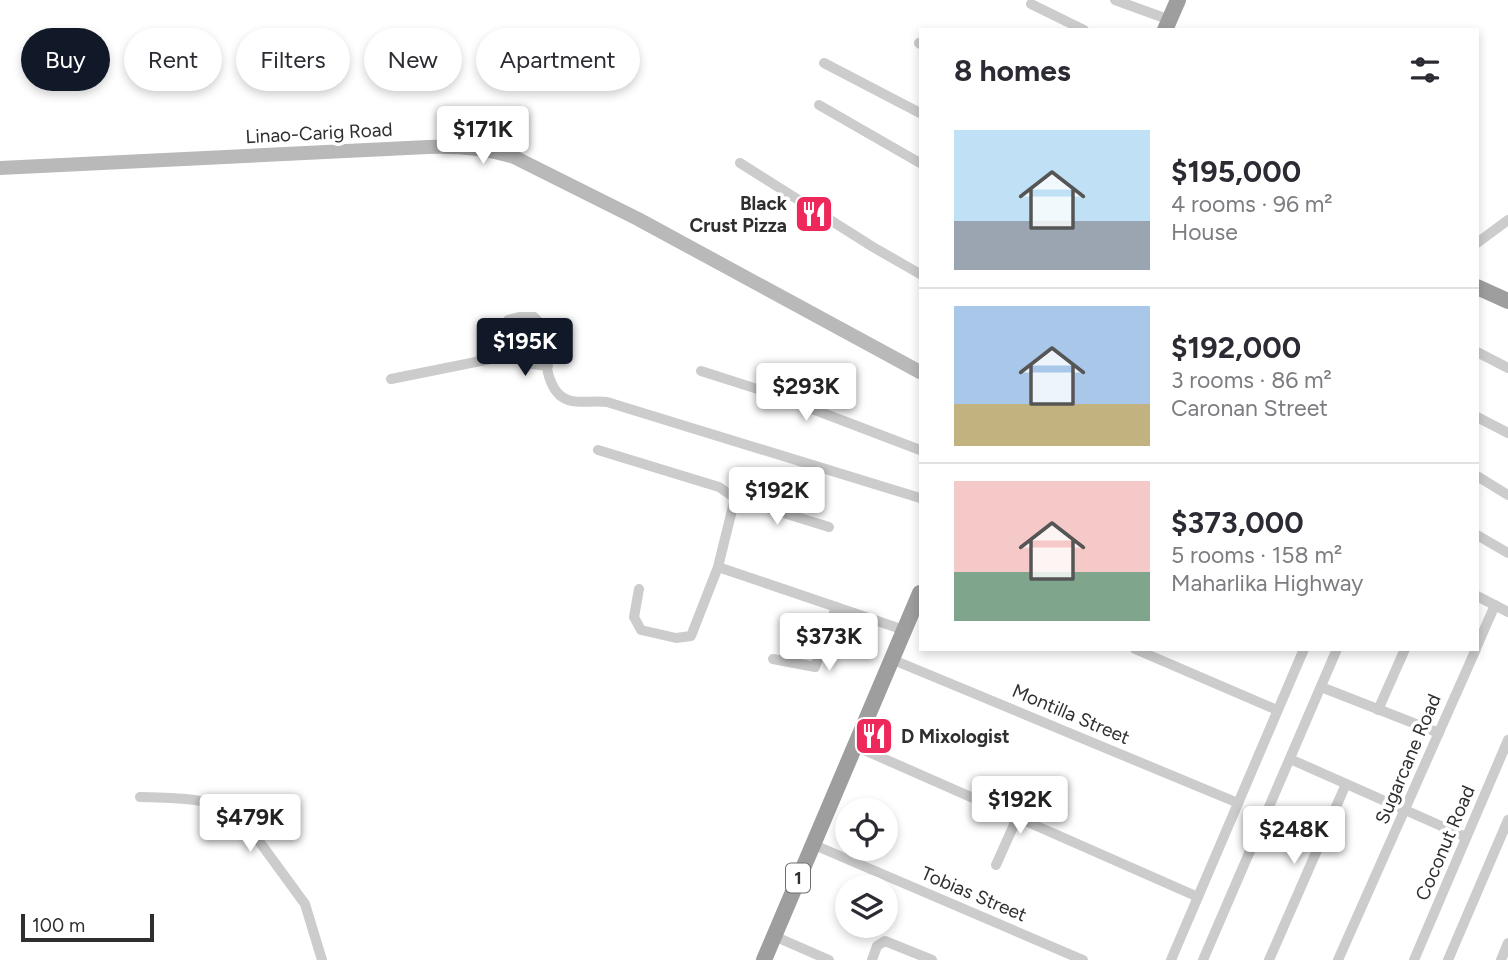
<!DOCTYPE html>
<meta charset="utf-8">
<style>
:root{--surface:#fff;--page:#f7f7f7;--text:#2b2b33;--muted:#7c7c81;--line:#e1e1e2;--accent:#111827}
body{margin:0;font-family:Figtree,sans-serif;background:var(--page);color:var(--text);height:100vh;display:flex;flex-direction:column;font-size:26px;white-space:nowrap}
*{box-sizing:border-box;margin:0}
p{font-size:23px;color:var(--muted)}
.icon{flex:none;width:38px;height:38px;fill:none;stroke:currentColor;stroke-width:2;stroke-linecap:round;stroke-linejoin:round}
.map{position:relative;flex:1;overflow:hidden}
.details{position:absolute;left:919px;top:28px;width:560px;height:623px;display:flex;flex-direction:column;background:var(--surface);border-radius:0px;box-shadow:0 4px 10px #0003}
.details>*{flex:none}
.top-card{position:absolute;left:21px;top:28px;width:665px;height:63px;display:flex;gap:14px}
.tools{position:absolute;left:835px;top:798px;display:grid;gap:14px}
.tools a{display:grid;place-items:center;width:63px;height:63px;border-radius:50%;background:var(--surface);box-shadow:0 4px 10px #0003;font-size:35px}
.scale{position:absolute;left:21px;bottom:18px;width:133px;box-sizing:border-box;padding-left:7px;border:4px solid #2f2f2f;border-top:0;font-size:19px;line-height:24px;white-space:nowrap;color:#2f2f2f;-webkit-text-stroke:5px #fff;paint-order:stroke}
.price{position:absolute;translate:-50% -60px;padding:0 16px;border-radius:7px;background:#fff;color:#222;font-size:23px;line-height:46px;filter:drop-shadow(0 2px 4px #0008)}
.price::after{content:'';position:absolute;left:50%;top:42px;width:21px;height:16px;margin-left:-10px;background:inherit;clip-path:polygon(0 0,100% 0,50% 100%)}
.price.selected{background:var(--accent);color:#fff}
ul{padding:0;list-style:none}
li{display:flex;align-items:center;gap:21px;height:175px;padding:0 35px}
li+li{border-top:2px solid var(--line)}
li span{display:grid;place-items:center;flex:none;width:196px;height:140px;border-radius:0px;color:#555}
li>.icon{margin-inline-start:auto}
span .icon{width:84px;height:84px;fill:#fffc;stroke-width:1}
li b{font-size:30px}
h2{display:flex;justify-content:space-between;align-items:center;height:84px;padding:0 35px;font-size:30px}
.tag{padding:0 24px;border-radius:32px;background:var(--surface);box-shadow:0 4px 10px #0003;font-size:24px;line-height:63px}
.tag.selected{background:var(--accent);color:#fff}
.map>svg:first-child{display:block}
</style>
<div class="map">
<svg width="1508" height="960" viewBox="0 0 1508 960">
<rect width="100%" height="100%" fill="#fff"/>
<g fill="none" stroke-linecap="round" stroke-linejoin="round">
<!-- minor -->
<g stroke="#ccc" stroke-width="10">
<polyline points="1115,0 1170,20"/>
<polyline points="1031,4 1084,30"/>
<polyline points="919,43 920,44"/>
<polyline points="824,63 920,113"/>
<polyline points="819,105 920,163"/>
<polyline points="740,163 873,247 920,274"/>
<polyline points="1477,243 1508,220"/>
<polyline points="1477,352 1508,368"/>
<polyline points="511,355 532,364 548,366"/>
<polyline points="701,371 773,394 920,450"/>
<path d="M391,379L511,355L507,329L508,320L519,317H534L540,323L542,329C545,350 544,392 568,400C580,404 595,400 607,402L920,498"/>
<polyline points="1477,417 1508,433"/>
<polyline points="598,450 719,487 735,498 718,567 691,636 676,638 641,630 634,617 639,589"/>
<polyline points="1477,476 1508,495"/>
<polyline points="735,498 829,527"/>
<polyline points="1477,535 1508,553"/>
<polyline points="718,567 904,630"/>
<polyline points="1477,596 1508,612"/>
<polyline points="1477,646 1495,605"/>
<polyline points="1135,649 1277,710"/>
<polyline points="773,659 815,667 836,607"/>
<polyline points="891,659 1238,803"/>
<polyline points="1321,687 1439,733"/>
<polyline points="1378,710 1405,649"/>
<polyline points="855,746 1198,897"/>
<polyline points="1290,759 1466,837"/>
<path d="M140,797C172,798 212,797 240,815L305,904L322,960"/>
<polyline points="812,844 1083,960"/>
<polyline points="996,865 1017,818"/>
<polyline points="774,936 829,960"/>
<polyline points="872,960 877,946 885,941 932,960"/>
<polyline points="1171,960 1304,649"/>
<polyline points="1203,960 1337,649"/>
<polyline points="1269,960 1346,784"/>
<polyline points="1338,960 1476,649"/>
<polyline points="1414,960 1508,740"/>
<polyline points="1448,960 1508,820"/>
<polyline points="1501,960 1508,943"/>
</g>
<!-- secondary -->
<path stroke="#b9b9b9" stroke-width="14" d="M0,168L428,147C459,146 485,148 514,157L638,219L920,372"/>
<!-- trunk -->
<g stroke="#9e9e9e" stroke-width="16">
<polyline points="1165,30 1178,0"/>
<polyline points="1477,287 1508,301"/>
<polyline points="764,960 920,593"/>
</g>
</g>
<!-- icons -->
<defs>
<g id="restaurant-square" transform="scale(2.0125)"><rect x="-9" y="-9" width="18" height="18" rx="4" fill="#ee285a" stroke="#fff"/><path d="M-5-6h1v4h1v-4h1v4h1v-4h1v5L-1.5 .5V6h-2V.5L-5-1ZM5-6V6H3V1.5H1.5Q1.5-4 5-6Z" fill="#fff"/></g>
</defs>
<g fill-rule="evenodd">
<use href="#restaurant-square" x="814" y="214"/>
<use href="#restaurant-square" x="874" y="736"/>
</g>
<g text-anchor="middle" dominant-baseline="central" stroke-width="7" stroke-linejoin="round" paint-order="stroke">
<!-- shield labels -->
<rect fill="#fff" stroke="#6d6d6d" stroke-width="2" x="786" y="863.5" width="24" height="29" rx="5"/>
<g font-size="18" font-weight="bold" fill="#2f2f2f">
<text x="798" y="878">1</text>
</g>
<!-- street labels -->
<g font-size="19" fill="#2f2f2f" stroke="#fff">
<text transform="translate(319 133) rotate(-3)">Linao-Carig Road</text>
<text transform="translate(1071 714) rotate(23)">Montilla Street</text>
<text transform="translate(1408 759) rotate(-67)">Sugarcane Road</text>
<text transform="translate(1445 843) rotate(-67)">Coconut Road</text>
<text transform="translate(974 894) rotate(23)">Tobias Street</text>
</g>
<!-- poi labels -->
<g font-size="19" font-weight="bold" fill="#2f2f2f" stroke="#fff" text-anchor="end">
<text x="787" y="203">Black<tspan x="787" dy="22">Crust Pizza</tspan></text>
<text x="901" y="736" text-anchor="start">D Mixologist</text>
</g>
</g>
</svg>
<div class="tools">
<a><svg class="icon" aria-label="locate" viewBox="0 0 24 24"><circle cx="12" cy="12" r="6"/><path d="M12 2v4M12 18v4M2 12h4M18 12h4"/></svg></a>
<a><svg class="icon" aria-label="layers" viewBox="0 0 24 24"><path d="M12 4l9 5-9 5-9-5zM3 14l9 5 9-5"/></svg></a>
</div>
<div class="scale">100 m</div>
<b class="price" style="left:483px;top:166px">$171K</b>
<b class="price selected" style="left:525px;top:378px">$195K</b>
<b class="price" style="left:806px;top:423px">$293K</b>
<b class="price" style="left:777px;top:527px">$192K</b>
<b class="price" style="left:829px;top:673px">$373K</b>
<b class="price" style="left:1020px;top:836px">$192K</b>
<b class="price" style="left:250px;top:854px">$479K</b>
<b class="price" style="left:1294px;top:866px">$248K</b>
<div class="top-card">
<a class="tag selected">Buy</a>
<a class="tag">Rent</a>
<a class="tag">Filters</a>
<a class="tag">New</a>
<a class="tag">Apartment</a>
</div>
<section class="details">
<h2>8 homes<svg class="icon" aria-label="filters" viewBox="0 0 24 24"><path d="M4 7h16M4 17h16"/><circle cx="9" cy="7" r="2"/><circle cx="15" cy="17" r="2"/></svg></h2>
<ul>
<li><span style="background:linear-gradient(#bfe0f5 65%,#9aa5b1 0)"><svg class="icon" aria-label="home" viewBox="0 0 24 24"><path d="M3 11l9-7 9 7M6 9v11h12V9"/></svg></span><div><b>$195,000</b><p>4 rooms · 96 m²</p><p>House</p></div></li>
<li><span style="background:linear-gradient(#a9c7e8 70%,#c2b280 0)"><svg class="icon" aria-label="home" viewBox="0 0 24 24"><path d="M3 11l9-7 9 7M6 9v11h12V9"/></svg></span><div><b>$192,000</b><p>3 rooms · 86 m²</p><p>Caronan Street</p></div></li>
<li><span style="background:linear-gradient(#f6c9c9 65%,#7fa58c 0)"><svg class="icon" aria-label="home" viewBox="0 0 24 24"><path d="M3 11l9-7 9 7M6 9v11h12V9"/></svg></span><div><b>$373,000</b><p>5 rooms · 158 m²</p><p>Maharlika Highway</p></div></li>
</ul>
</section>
</div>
